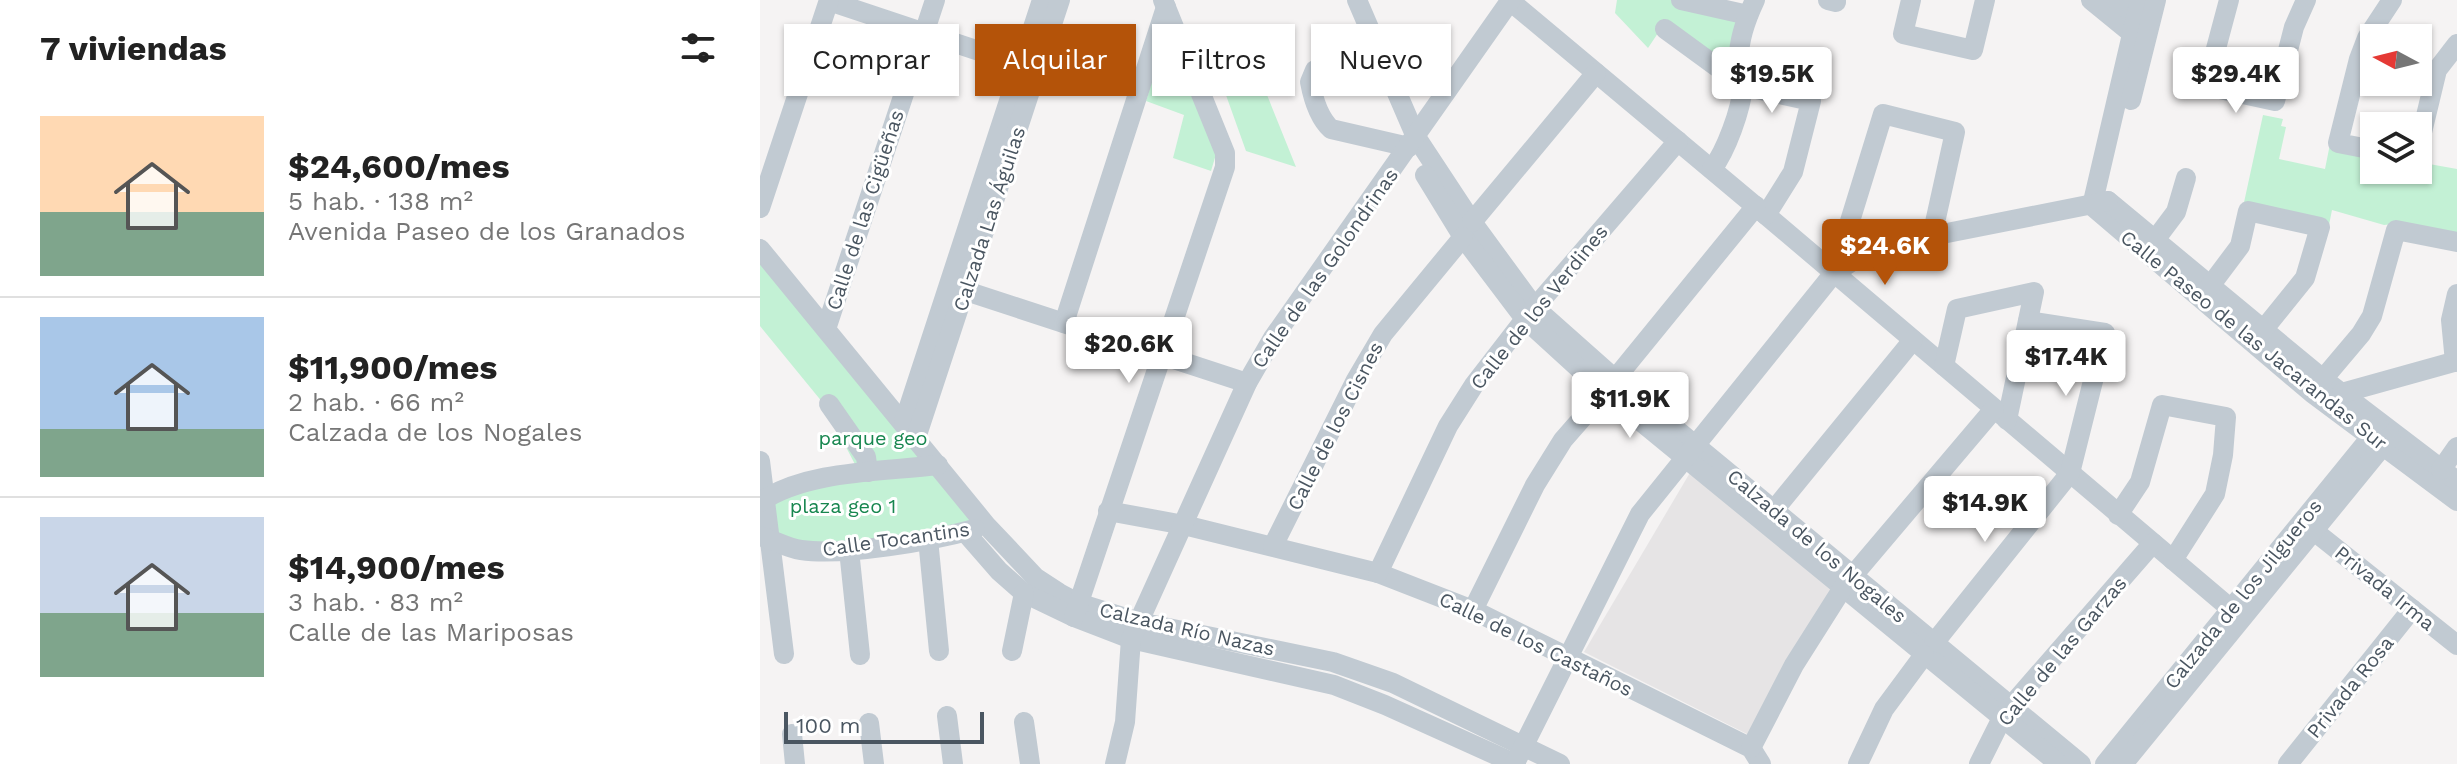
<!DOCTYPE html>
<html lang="es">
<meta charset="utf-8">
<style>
:root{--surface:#fff;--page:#f6f6f6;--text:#222;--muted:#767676;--line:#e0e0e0;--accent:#b45309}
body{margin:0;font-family:"Work Sans",sans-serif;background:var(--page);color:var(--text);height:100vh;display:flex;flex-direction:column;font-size:30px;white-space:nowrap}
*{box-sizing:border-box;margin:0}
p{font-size:26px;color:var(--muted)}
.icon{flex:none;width:44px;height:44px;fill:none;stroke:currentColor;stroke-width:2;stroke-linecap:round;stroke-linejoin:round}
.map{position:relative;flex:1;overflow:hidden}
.sheet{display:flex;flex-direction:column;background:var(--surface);width:760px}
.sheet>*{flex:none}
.guide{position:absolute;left:24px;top:24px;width:760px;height:72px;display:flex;gap:16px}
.needle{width:52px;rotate:277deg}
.buttons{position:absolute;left:1600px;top:24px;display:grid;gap:16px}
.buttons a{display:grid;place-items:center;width:72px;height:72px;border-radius:0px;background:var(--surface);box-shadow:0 2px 6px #0004;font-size:40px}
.scale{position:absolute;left:24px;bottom:20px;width:200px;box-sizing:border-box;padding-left:8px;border:4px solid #4a5661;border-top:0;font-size:22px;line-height:28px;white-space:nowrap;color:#4a5661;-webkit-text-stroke:6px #fff;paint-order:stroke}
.price{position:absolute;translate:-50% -68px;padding:0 18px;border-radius:8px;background:#fff;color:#222;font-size:26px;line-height:52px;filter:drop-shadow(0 2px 4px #0008)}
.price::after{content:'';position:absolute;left:50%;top:48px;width:24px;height:18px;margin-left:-12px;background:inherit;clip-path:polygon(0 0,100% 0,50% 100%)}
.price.current{background:var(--accent);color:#fff}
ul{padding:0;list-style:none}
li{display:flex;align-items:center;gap:24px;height:200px;padding:0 40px}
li+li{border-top:2px solid var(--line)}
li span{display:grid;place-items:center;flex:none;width:224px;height:160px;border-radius:0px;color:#555}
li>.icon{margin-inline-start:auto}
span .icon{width:96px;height:96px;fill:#fffc;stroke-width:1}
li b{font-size:34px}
h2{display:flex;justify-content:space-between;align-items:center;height:96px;padding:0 40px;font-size:34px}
.pill{padding:0 28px;border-radius:0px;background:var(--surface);box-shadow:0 2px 6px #0004;font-size:28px;line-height:72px}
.pill.current{background:var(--accent);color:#fff}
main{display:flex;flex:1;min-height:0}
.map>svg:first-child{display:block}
</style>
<main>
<section class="sheet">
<h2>7 viviendas<svg class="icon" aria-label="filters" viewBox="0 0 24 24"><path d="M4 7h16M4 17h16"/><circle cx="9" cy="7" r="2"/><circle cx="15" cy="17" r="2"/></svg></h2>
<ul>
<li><span style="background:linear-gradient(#ffd9b3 60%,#7fa58c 0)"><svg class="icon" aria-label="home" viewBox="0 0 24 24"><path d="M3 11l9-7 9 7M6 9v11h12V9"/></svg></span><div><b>$24,600/mes</b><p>5 hab. · 138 m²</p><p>Avenida Paseo de los Granados</p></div></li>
<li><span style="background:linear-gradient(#a9c7e8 70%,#7fa58c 0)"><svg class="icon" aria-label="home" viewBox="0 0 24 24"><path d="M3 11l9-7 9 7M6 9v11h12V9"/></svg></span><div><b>$11,900/mes</b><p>2 hab. · 66 m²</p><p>Calzada de los Nogales</p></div></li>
<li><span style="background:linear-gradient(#c9d6e8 60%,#7fa58c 0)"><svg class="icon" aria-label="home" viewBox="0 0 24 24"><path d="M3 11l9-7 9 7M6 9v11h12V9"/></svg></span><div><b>$14,900/mes</b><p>3 hab. · 83 m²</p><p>Calle de las Mariposas</p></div></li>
</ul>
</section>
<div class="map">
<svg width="1697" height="764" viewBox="0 0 1697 764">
<rect width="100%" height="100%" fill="#f5f3f3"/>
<!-- education -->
<polygon fill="#e6e4e5" points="931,471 1078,588 991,736 824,652"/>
<!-- green -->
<g fill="#c3f1d5">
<polygon points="857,0 946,0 987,9 974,74 898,33 888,48 855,13"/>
<polygon points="409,24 457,151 451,171 413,158 424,115 386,101"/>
<polygon points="489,76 493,88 503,85 536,167 486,151 462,84"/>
<polygon points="1503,115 1523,119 1521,126 1526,127 1519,159 1565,169 1570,144 1614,154 1614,170 1658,170 1658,162 1697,169 1697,235 1644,223 1624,225 1572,210 1569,225 1483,207"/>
<polygon points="0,261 169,464 99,472 63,403 0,326"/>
<polygon points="177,467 223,524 90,548 11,537 8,500 32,486"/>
</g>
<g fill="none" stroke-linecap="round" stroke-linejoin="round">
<!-- minor -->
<g stroke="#c1cad2" stroke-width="20">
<polyline points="597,0 656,137 712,222 775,308 855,379 1321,764"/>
<polyline points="749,0 1006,215 1471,609"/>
<polyline points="921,0 988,15"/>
<polyline points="1068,0 1076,2 1076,0"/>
<polyline points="1151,0 1143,34 1213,50 1225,0"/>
<polyline points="1331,0 1380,40"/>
<polyline points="1356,0 1386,24"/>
<polyline points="1380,0 1332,206 1552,393 1697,501"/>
<polyline points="1469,0 1446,86 1515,101 1534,27 1546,0"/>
<polyline points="69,1 270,68"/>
<polyline points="905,29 983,86 1051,101 1033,172 1006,215"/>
<path d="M607,49L555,70L550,82C553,98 559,118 571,129L649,147"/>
<polyline points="1371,100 1396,0"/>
<polyline points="1658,149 1677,70 1697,44"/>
<polyline points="1614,150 1578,143 1599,59 1607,38 1632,0"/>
<path d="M952,169C966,151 981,110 983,86C983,78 980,69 979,61C978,42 987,17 995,0"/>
<polyline points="665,175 703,237 765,319 845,392 1299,764"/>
<polyline points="1348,201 1563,379 1697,481"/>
<polyline points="0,208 69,0"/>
<polyline points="712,222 836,73"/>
<polyline points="1395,240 1416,212 1426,178"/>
<polyline points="0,249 226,525 276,578 299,593 318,603 379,622 573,662 633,683 800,764"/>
<polyline points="1074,273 1123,114 1195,132 1172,236"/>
<polyline points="1450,286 1480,246 1488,211 1560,227 1545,278 1495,340"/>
<polyline points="206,291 487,383"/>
<polyline points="304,323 406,7"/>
<polyline points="66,329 175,0"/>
<polyline points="1695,362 1691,320 1697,294"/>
<polyline points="1184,366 1197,309 1274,292 1247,420"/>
<polyline points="855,379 996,206"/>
<polyline points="1563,379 1601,334 1612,316 1636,230 1697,242"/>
<polyline points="1582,393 1697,361"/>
<polyline points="69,404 106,457 108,472"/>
<polyline points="144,422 282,0"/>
<polyline points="156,438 300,0"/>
<polyline points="0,461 24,654"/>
<polyline points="1681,470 1697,447"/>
<path d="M0,502C47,470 122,472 178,465"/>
<polyline points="1014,510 1153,340"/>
<polyline points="348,511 424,525 618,573 713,610 991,748 1001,764"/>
<polyline points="1358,515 1380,482 1402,405 1466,417 1463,455 1455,494 1413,560"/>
<polyline points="1554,531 1697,645"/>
<polyline points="205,532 239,571 264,593 314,617 371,639 574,685 625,705 756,764"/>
<path d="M0,536C14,540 27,548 41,550C85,556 171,541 215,529"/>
<polyline points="168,539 179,651"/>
<polyline points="513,546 596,380 623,334 703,237"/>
<polyline points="89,550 100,655"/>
<polyline points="618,573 688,426 714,385 765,319 918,141"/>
<polyline points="713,610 775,485 803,440 845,392"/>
<polyline points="314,617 465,167 465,153 403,0"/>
<polyline points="1174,643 1310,473 1345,333 1268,321"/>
<polyline points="252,651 264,593"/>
<polyline points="187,716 193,764"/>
<polyline points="264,722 270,764"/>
<polyline points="109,723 114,764"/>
<polyline points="32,734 35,764"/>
<polyline points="991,748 1034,665 1084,586 1234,409"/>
<polyline points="755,763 880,514 1074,273 1105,253 1172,236 1348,201"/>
<polyline points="355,764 365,722 371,639 487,383 513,338 750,1"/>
<polyline points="1098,764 1124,709 1164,655"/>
<polyline points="1219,764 1242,718 1251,706 1393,543"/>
<polyline points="1345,764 1619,427"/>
<polyline points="1363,764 1631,436"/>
<polyline points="1528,764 1652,609"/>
</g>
</g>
<g text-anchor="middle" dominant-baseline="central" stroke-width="6" stroke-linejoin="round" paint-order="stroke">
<!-- street labels -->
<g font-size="20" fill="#4a5661" stroke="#fff">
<text transform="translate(105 210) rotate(-72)">Calle de las Cigüeñas</text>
<text transform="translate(229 219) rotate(-72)">Calzada Las Águilas</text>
<text transform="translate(565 268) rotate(-55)">Calle de las Golondrinas</text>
<text transform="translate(779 307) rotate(-51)">Calle de los Verdines</text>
<text transform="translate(1494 340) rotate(39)">Calle Paseo de las Jacarandas Sur</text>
<text transform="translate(575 426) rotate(-63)">Calle de los Cisnes</text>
<text transform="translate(136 539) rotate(-8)">Calle Tocantins</text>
<text transform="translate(1057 546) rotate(40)">Calzada de los Nogales</text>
<text transform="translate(1625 588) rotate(39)">Privada Irma</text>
<text transform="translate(1483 594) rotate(-51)">Calzada de los Jilgueros</text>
<text transform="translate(427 629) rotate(13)">Calzada Río Nazas</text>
<text transform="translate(776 644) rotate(26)">Calle de los Castaños</text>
<text transform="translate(1302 651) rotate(-50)">Calle de las Garzas</text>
<text transform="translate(1590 687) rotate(-51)">Privada Rosa</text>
</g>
<!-- park labels -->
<g font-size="20" fill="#17864f" stroke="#fff">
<text x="113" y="438">parque geo</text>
<text x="83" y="506">plaza geo 1</text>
</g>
</g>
</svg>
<div class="buttons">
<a><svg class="needle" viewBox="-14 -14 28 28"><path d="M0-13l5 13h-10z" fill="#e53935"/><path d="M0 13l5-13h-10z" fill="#767676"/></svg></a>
<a><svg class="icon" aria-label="layers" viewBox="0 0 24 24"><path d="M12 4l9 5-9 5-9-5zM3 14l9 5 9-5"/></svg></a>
</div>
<div class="scale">100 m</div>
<b class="price" style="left:1012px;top:115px">$19.5K</b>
<b class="price" style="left:1476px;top:115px">$29.4K</b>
<b class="price current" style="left:1125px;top:287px">$24.6K</b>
<b class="price" style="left:369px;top:385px">$20.6K</b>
<b class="price" style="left:1306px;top:398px">$17.4K</b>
<b class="price" style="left:870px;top:440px">$11.9K</b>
<b class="price" style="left:1225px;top:544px">$14.9K</b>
<div class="guide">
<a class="pill">Comprar</a>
<a class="pill current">Alquilar</a>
<a class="pill">Filtros</a>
<a class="pill">Nuevo</a>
</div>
</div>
</main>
